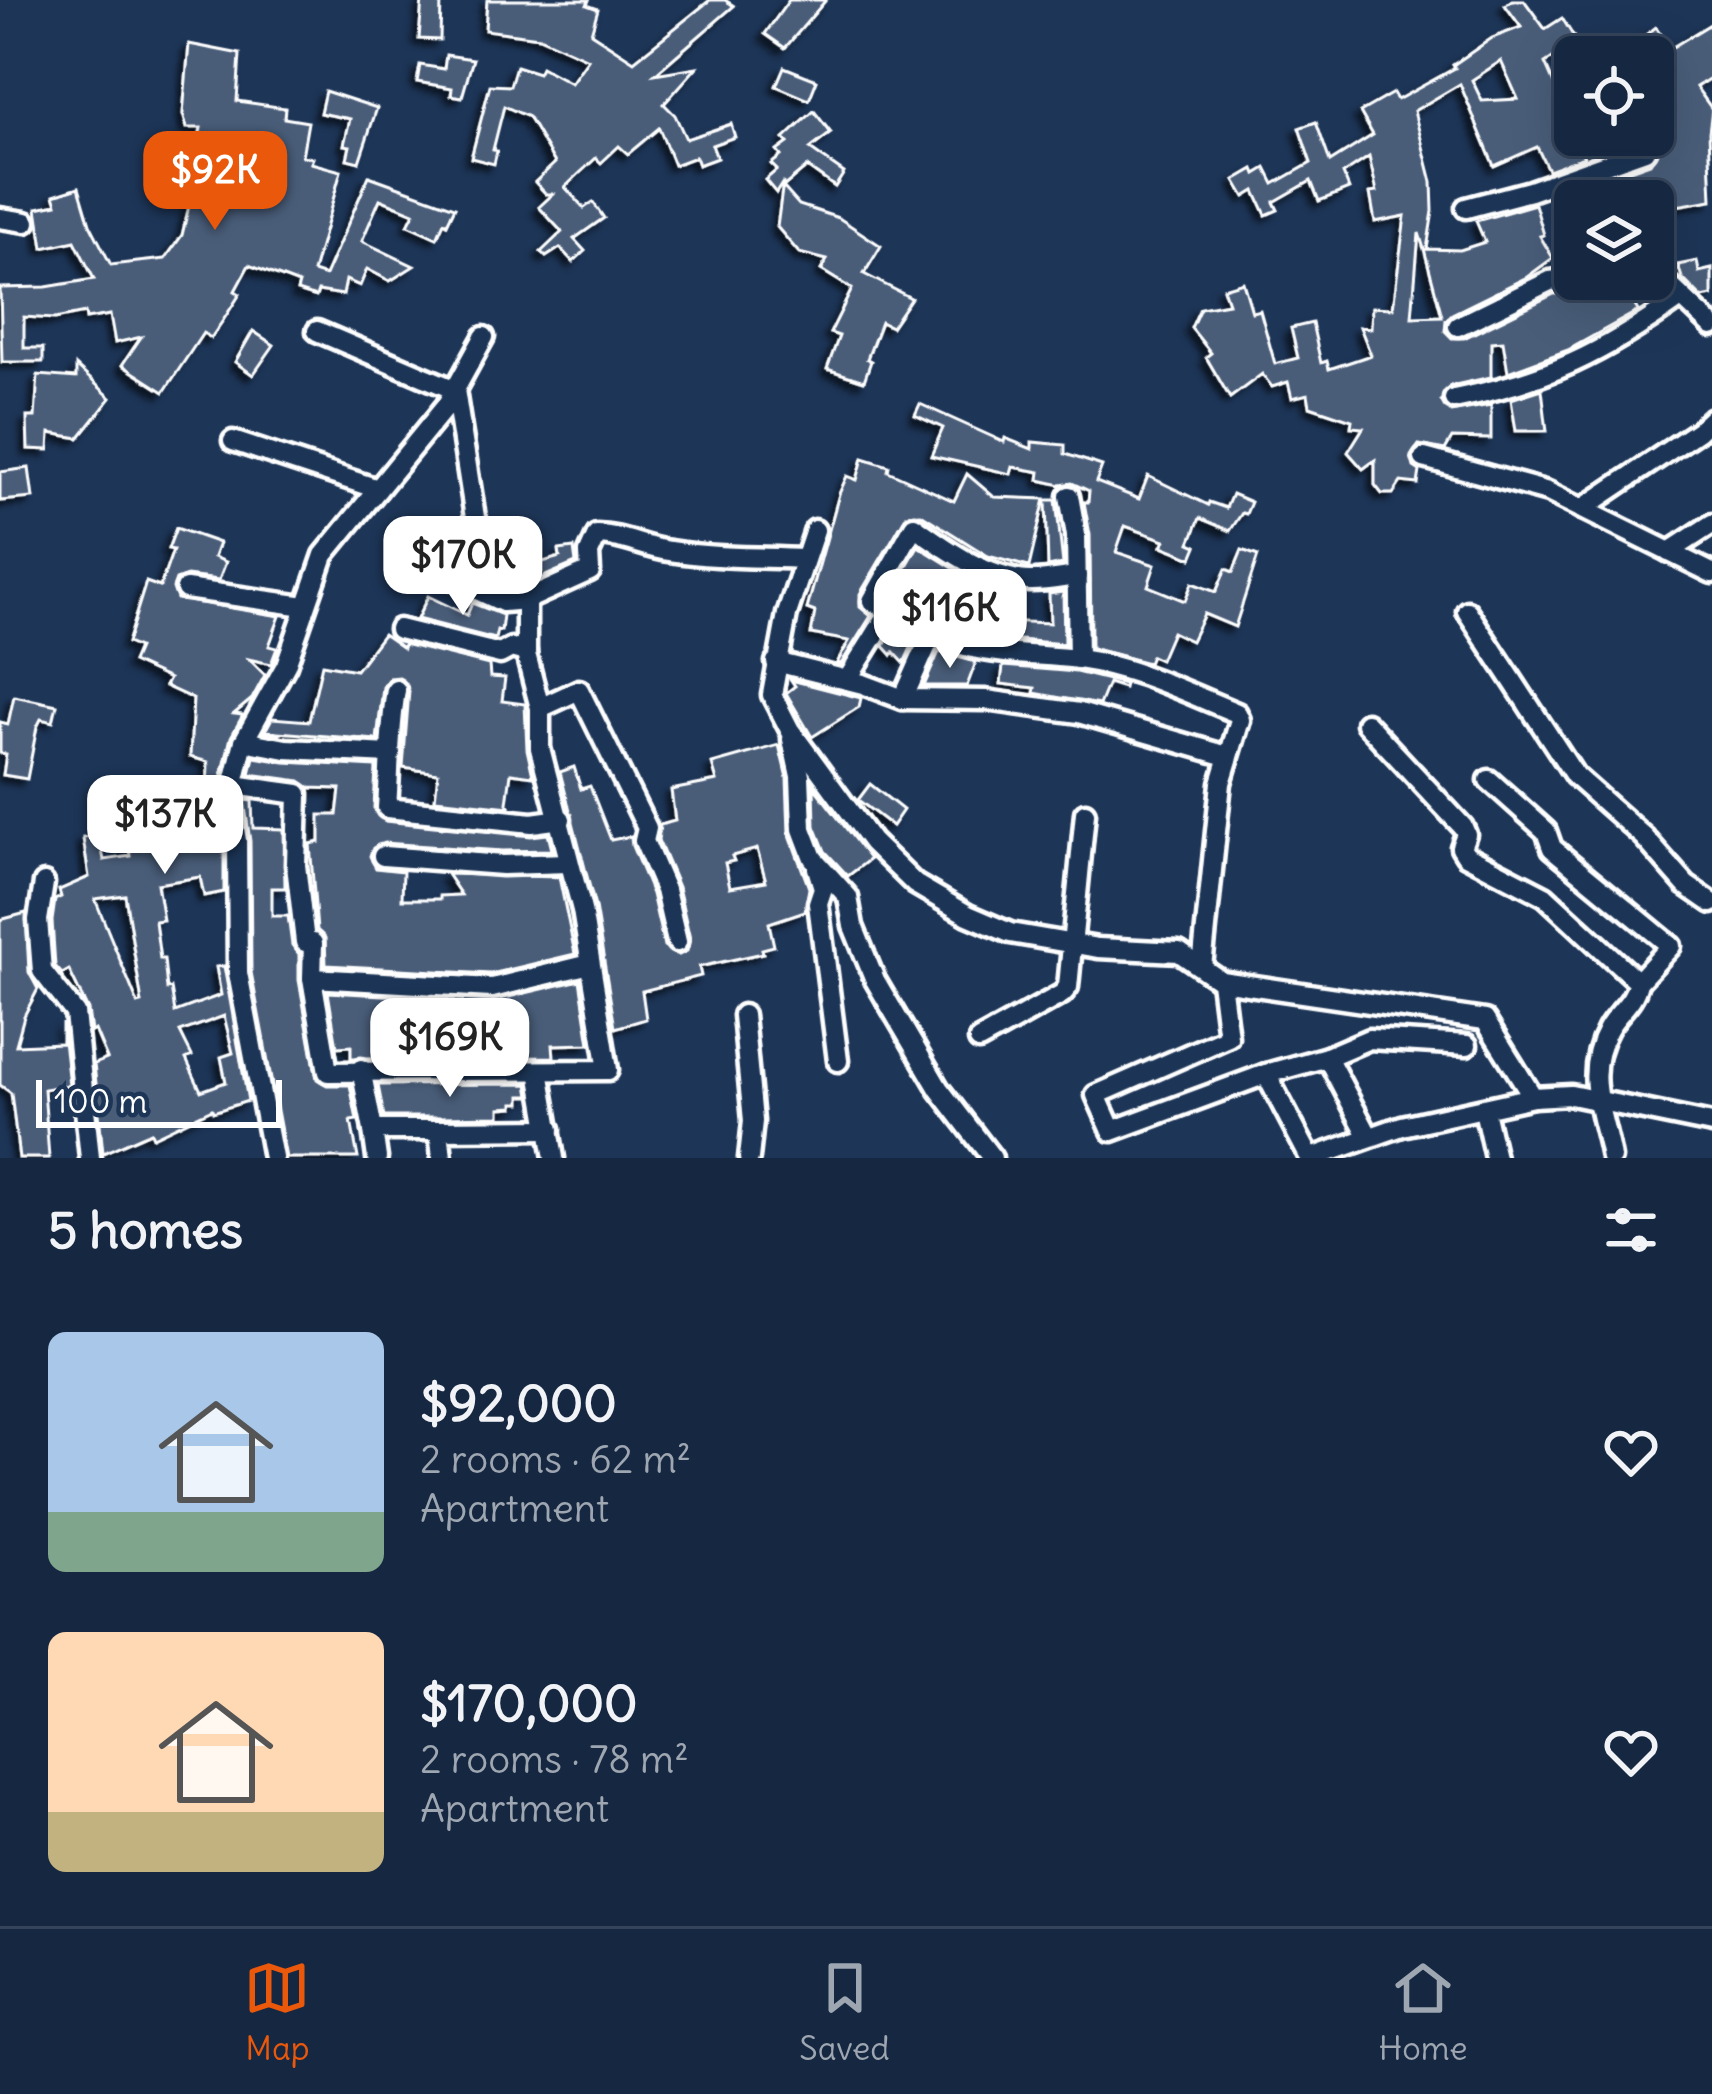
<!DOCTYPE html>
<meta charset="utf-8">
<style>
:root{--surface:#162841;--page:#23344c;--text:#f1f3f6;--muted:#9ea6b1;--line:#35445a;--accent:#ea580c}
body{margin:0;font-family:Delius,sans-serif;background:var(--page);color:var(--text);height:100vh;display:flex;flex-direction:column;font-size:45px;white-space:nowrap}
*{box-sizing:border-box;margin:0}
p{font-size:39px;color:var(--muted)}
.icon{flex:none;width:66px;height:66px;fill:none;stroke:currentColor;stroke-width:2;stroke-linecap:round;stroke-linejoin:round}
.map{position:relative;height:1158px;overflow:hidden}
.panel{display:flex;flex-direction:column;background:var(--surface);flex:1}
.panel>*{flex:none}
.tools{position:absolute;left:1554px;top:36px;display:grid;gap:24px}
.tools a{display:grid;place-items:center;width:120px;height:120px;border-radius:18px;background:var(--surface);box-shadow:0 12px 48px #0002,0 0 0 3px var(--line);font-size:60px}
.scale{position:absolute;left:36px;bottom:30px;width:246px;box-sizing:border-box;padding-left:12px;border:6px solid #fff;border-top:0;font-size:33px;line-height:42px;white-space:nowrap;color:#fff;-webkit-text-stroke:9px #1d3557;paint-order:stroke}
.price{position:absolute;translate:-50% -102px;padding:0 27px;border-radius:24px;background:#fff;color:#222;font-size:39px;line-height:78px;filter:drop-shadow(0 3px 6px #0008)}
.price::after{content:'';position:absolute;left:50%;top:72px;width:36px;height:27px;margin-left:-18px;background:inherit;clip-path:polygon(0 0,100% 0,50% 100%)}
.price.active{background:var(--accent);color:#fff}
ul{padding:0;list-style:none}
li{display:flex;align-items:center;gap:36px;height:300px;padding:0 48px}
li span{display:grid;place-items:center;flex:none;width:336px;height:240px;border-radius:18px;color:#555}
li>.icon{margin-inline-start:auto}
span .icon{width:144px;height:144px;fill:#fffc;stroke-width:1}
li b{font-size:51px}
h2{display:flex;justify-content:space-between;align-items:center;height:144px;padding:0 48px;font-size:51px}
.tab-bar{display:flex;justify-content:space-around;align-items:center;height:168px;border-top:3px solid var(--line);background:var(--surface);font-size:33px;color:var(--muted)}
.tab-bar a{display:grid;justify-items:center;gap:6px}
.tab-bar .active{color:var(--accent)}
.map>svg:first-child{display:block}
</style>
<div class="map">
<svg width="1712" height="1158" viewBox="0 0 1712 1158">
<defs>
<filter id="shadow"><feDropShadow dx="-5.5" dy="5.5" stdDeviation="3" flood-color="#0009"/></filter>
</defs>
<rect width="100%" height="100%" fill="#1d3557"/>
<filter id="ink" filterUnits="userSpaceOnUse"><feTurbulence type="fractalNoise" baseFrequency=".00833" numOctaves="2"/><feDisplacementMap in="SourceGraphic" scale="24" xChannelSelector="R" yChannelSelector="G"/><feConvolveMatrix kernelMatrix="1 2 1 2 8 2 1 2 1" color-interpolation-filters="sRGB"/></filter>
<g filter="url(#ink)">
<!-- building -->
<g fill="#4a5d79" stroke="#fff" stroke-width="3" fill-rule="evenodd" filter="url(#shadow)">
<polygon points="422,0 441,0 440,40 419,39"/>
<polygon points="487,0 589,0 587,5 598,9 591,33 634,61 710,0 725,0 734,6 655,74 697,67 664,104 675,115 686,139 731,124 735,137 712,145 717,158 698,165 695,157 674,165 659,128 628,154 619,146 601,163 596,158 565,187 584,208 593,202 604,218 574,239 585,251 573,262 560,248 546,257 541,252 562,232 539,207 553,194 546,194 535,182 555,163 528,117 504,106 493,150 497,151 494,164 471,158 490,85 510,86 516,66 538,73 541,67 571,83 588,59 539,37 485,30"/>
<polygon points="789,0 826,0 785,48 765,34"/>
<path d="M1512,0H1524L1545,29L1562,18L1577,42L1545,63L1562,102L1575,96V135H1605L1579,147L1584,157L1548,170L1537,147L1494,166L1460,84L1414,111L1432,182L1433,211L1427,249L1460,250L1485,242L1476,221L1535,204L1544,235L1540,236L1553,258L1527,277L1452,314L1446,320L1445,331L1452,338H1464L1554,294L1576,293L1598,279L1605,289L1620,280L1638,311L1568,350L1508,372L1503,341L1491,342V377L1450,386L1441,401L1451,412L1491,405V439L1452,438L1445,450L1419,445L1411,456L1414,467L1420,471L1418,484L1401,482L1393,494H1382L1375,485V460L1363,469L1348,452L1363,428L1351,427L1352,420L1310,406L1308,394L1292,398L1288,382L1272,387L1262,374L1230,398L1206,357L1211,353L1191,328L1200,308L1228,303L1223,288L1243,282L1252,312L1260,310L1275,364L1298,358L1291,328L1312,323L1321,363L1327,361L1329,369L1371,355L1360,327L1371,328L1372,307L1393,308L1405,216L1375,222L1370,193L1377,192L1369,157L1343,174L1349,189L1319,201L1311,181L1274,202L1278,210L1266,215L1255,191L1245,197L1235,180L1254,169L1256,174L1266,168L1274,184L1311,163L1299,128L1316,122L1330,162L1373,135L1360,112L1393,93L1397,100L1455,68L1453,65L1492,38L1521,27L1505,5ZM1501,61L1518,99L1482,101L1472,80ZM1419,233L1424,249L1442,316L1412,317Z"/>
<polygon points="1712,23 1712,77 1696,87 1712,109 1709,132 1712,200 1653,210 1653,201 1595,201 1593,183 1650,163 1658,151 1655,141 1643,135 1653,135 1653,57 1616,57 1656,27 1671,48"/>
<polygon points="189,44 240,54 237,101 285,108 284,118 308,122 302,156 313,158 311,163 341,171 313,272 325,276 369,176 455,207 447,224 444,222 437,238 408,225 414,213 380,199 362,241 414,266 390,281 367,269 360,286 346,280 343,295 318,291 316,297 297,291 299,284 249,265 235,291 240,294 224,319 211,338 203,333 164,392 122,365 141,337 115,343 110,315 86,319 85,313 55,319 24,317 24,348 43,348 43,362 2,362 0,288 46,287 94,279 75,241 43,248 37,208 57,204 54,195 79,187 90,224 111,265 165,259 182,235 193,189 186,188 189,170 193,171 201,128 187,128 183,114"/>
<polygon points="446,55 473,59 462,97 451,95 452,88 417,82 420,65 444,69"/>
<polygon points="784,67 817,80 809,100 776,86"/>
<polygon points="325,91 377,108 359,162 347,159 350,146 344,145 350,119 320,113"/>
<polygon points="814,111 831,133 810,149 844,173 835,187 807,167 783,187 799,205 839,218 881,246 864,274 911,298 891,327 881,322 867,359 871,361 864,381 827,369 839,336 830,333 852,289 821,270 827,260 799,253 777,227 783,182 776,193 765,180 777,170 771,164 781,156 777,151 788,143 784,139"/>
<polygon points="1697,261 1699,272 1712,269 1712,296 1702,298 1682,278 1678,265"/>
<polygon points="253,331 274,345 253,375 235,362"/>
<polygon points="76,366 111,398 79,438 50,433 49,450 28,449 27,417 35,417 38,375 76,378"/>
<polygon points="1542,389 1547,431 1516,431 1511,399"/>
<polygon points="920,404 1004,442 1005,438 1032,449 1032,442 1065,445 1065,454 1102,466 1096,482 1139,499 1148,476 1208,505 1209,502 1226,508 1232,494 1251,502 1246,514 1242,513 1230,531 1200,518 1190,543 1197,546 1192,558 1162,546 1165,540 1125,526 1116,552 1155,565 1148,586 1185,601 1192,583 1216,592 1226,569 1233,572 1242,550 1258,556 1235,627 1204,614 1191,641 1172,632 1160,660 1151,656 1148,663 1091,648 1090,535 1084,502 1088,502 1089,491 1072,483 1061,485 1039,480 1040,472 1013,467 1011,474 931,456 943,428 915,415"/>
<polygon points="863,458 889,466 888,471 954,501 967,474 994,497 1045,499 1029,567 988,556 921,514 907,515 860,594 860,607 871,616 841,664 837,663 849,641 811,634 815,612 807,609 839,494 847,476 857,480"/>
<polygon points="29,468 33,498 0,501 0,472"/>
<polygon points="1046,500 1056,500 1063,564 1048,567"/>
<path d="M176,528L219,543L214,557L226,562L219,580L187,576L176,580L173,588L177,599L280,616L269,646L277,648L271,664L249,659L265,675L252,699L234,714L243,715L231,737L217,796L224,842V892L204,896L200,877L157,884L163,920L155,921L160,959H164L167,989L171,988L175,1012L221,995L216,967L224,966L248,1101L213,1112L212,1109L153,1137L151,1132L103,1153L94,1064L107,1059L95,1030L91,1032L88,1010L69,970L62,974L55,966L52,921L55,900L61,897L59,890L89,877L83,838L99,836L104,860L131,856L127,832L147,829L148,834L174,829L168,804L207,796L208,762L190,757L193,699L165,686L169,679L132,662L138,648L127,643L146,582L160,587L173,550L168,549ZM125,895L142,1003L138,1004L95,899ZM224,1016L233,1053L221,1057L226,1082L201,1091L186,1059L192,1056L180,1032Z"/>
<polygon points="918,546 961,573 1011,592 997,621 1050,623 1049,594 1063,592 1064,644 988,637 932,621 920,628 904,663 894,652 892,655 884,646 903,610 890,596"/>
<polygon points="574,548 576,563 520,587 516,570 560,557 559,550"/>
<polygon points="428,596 467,615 472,603 503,615 501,631 497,630 495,639 417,619"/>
<polygon points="383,634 403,648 404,644 489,665 490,677 505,678 502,701 525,704 527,749 533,776 511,773 507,803 510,807 435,799 438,773 403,768 409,691 399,677 390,678 383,687 377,740 265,731 272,718 309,721 322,664 356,670"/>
<polygon points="939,652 976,662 967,686 924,686"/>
<polygon points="1003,666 1076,672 1125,684 1124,688 1108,683 1099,705 1034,693 1035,688 1001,684"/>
<polygon points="791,680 861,698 859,707 812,737 786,693 795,686"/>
<polygon points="14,696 57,705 53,722 41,719 37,727 27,779 3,775 6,754 0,753 0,722 8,724"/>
<path d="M779,745L787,778L789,833L809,888L805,911L769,923L774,946L762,949L763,953L699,967L701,976L642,991L646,1019L615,1028L595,907L560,772L574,767L581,789L590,786L611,840L631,836L632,846L652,894L664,946L679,955L687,951L690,939L678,887L658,840L660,825L675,821L671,790L717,781L712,764ZM757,849L766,881L730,887L725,863L734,861L732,856Z"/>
<polygon points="254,757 285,762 376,767 374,808 385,821 531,836 548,834 552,850 502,851 384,843 373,848 370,856 376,868 403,871 402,899 440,899 440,896 461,895 447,874 559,877 575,954 491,974 326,965 325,938 317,930 310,844 320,842 320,815 337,815 340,789 310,788 300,781 250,774"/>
<polygon points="870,784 903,810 892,826 858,800"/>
<polygon points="814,787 870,859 848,876 825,851 815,826"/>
<polygon points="244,800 252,801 253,828 284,829 285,888 272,888 272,916 288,916 292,945 299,954 299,980 317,1079 327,1085 350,1085 357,1120 351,1121 358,1158 286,1158 251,972 250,841"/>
<polygon points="26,913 29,972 38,989 24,1016 16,1045 62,1043 62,1023 69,1085 44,1089 49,1158 19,1158 11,1093 0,1085 0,920"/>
<polygon points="580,980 590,1044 553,1045 554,1057 351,1058 351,1046 337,1047 328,992 492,1001"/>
<polygon points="528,1084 530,1096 521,1096 521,1103 514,1103 514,1107 500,1108 500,1116 439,1117 384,1117 378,1085"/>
</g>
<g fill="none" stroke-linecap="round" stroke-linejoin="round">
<!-- minor casing -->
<g stroke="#fff" stroke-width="27">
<g id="minor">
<polyline points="1466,208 1530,191 1645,150"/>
<polyline points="0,218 26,222"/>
<polyline points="1653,278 1670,286 1712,326"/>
<polyline points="1458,326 1550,281 1575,278"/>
<polyline points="317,331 455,390 487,594"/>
<path d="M1454,399C1549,380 1602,354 1681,298"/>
<polyline points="233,441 378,489"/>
<polyline points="1424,458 1548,492 1712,573"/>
<polyline points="1069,496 1076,535 1078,659"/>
<polyline points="1582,509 1698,431 1712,418"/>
<polyline points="815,530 787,614 772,695 790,730 872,842 915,884 968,915 1010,933 1098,948 1179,952 1221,981 1485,1020 1533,1097"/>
<polyline points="1669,552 1712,524"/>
<path d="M415,561L503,602L526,600L590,571L589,553L597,535C622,535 644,548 670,551C713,558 759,557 803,559"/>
<polyline points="186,589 305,606"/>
<polyline points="526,600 526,654 540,708 540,748 582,910 608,1070 328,1072 312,978 492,988 590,964"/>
<polyline points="1467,611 1575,776 1644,837 1686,885 1712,903"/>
<polyline points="399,629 500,654 511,648 526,652"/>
<polyline points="776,662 863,684 903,699 986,700 1079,713 1227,756"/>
<path d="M847,680L890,611L872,601L914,526C947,550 986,578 1028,581C1043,582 1061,578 1077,576"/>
<path d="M396,690C389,732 390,767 387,808L532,823L561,819"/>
<path d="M903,699L932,634C979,657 1028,653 1078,659C1135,667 1185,692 1237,713L1240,720L1221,783L1202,967"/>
<polyline points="540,708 579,690 647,828 644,841 665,890 677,942"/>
<path d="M1366,723L1463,827L1466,834L1461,847L1466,855L1545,896L1638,982C1634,1003 1617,1012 1608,1029C1582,1076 1603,1112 1611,1158"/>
<polyline points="792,739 800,776 802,829 813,858 848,897 853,926 875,980 939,1089 992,1158"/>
<polyline points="244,741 286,749 391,754"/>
<polyline points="1489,780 1546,831 1552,848 1671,946 1638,982"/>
<polyline points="234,785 298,794 296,865 305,942 313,943 312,978"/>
<polyline points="383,856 502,865 569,863"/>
<polyline points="817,868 823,888 818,903 838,1061"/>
<polyline points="44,883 38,920 42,971 75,1013 90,1158"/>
<polyline points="1221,981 1228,1037 1096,1095 1112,1131 1266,1074 1310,1158"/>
<polyline points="743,1015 753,1121 749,1158"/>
<polyline points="979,1040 1062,994 1068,987 1085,813"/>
<polyline points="1327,1057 1369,1137"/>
<polyline points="361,1069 373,1130"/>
<polyline points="539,1071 554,1158"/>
<polyline points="1266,1074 1327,1057 1369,1039 1467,1045"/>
<polyline points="1484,1110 1495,1158"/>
<polyline points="273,1158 238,973 237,841 230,799 244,741 286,665 324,555 446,406 484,337"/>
<polyline points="377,1158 373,1130 439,1130"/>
<polyline points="442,1158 439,1130 550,1129"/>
<polyline points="1312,1158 1402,1126 1533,1097 1571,1095 1712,1124"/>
</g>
</g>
<!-- minor -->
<use href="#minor" stroke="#1d3557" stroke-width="18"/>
</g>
</g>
</svg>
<div class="tools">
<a><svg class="icon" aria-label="locate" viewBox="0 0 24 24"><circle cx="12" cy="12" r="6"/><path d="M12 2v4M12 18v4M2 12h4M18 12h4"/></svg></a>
<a><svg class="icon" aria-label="layers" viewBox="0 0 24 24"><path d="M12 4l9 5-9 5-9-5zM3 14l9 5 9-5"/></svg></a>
</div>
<div class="scale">100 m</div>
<b class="price active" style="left:215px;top:233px">$92K</b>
<b class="price" style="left:463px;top:618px">$170K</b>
<b class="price" style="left:950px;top:671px">$116K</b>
<b class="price" style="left:165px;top:877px">$137K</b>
<b class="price" style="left:450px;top:1100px">$169K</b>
</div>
<section class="panel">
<h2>5 homes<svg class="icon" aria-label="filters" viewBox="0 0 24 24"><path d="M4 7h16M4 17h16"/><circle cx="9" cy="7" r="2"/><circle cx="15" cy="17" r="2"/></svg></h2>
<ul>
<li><span style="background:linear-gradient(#a9c7e8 75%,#7fa58c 0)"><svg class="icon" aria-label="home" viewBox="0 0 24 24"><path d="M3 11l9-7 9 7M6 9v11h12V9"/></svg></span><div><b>$92,000</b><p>2 rooms · 62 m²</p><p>Apartment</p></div><svg class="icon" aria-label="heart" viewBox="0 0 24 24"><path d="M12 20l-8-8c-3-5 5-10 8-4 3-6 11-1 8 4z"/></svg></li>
<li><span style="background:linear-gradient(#ffd9b3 75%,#c2b280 0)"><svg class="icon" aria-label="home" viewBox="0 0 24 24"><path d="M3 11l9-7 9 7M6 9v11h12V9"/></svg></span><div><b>$170,000</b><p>2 rooms · 78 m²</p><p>Apartment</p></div><svg class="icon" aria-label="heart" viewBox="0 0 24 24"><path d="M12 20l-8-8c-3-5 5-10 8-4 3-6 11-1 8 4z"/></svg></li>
</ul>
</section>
<nav class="tab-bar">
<a class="active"><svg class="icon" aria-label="map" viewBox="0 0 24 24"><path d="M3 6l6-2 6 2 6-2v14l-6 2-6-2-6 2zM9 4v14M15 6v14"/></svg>Map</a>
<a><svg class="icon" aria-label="saved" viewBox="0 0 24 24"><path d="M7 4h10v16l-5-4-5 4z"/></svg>Saved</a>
<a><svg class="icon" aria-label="home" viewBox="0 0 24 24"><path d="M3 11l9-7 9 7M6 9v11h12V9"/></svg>Home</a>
</nav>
